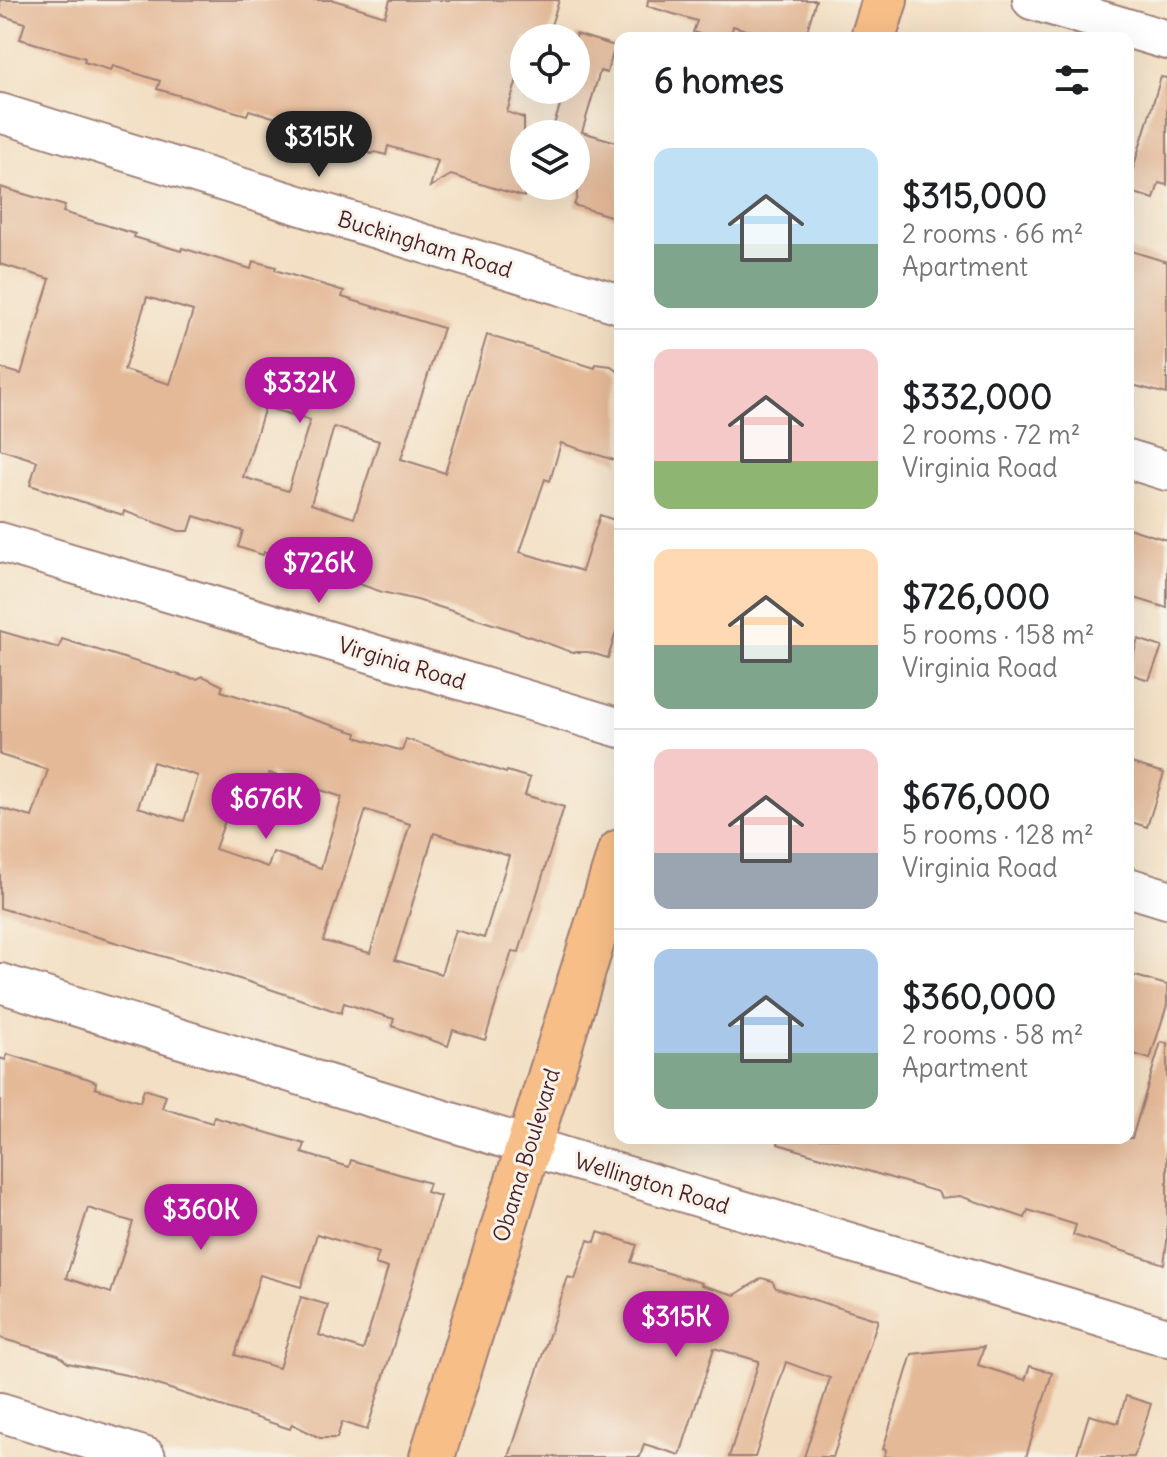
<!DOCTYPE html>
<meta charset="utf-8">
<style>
:root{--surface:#fff;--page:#f2f2f2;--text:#202124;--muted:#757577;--line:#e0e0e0;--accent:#b5179e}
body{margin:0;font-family:Delius,sans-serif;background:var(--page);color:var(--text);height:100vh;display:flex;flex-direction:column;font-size:30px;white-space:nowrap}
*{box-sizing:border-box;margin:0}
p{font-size:26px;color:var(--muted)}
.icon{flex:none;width:44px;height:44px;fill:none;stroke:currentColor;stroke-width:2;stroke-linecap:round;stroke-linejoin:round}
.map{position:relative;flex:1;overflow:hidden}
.panel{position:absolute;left:614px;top:32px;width:520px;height:1112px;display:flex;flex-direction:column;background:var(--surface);border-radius:16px;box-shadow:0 8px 32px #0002}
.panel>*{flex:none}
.tools{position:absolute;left:510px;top:24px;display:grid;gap:16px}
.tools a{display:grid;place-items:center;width:80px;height:80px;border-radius:50%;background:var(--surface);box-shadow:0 8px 32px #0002;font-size:40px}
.price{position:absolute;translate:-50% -68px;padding:0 18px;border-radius:28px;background:var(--accent);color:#fff;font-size:26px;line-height:52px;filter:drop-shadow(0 2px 4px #0008)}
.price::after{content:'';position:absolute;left:50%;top:48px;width:24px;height:18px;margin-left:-12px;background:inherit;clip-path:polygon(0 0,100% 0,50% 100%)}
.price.current{background:#222;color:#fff}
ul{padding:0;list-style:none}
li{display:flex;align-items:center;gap:24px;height:200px;padding:0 40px}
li+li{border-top:2px solid var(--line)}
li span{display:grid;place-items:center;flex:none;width:224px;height:160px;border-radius:16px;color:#555}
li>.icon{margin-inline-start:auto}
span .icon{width:96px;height:96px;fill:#fffc;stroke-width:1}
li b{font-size:34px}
h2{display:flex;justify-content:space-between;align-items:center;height:96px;padding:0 40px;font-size:34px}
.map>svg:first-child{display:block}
</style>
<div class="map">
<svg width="1167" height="1457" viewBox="0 0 1167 1457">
<rect width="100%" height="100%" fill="#f7f3e8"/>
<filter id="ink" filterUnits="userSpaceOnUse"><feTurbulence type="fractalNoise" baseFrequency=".0125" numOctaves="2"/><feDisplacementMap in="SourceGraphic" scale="16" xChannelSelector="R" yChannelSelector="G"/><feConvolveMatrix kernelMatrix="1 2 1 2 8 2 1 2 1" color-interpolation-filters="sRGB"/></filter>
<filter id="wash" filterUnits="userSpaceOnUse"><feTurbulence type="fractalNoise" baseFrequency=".006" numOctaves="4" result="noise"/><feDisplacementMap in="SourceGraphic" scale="32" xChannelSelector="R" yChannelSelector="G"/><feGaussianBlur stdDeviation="1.8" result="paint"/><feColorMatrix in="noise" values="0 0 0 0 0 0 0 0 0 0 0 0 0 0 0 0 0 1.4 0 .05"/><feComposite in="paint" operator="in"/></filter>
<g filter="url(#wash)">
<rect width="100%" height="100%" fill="#f3dfc3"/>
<g id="blocks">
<!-- building -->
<g fill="#e4b998" fill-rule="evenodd">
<polygon points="0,0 334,0 385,16 390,0 559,0 547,38 524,38 524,57 507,112 524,118 524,197 451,175 430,187 438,161 388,146 386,155 375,152 371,154 361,148 318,135 317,138 295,131 297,124 249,110 247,115 157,89 160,81 113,66 111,70 84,62 85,58 20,39 25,23 0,15"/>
<polygon points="648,0 816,0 805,38 774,38 733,26 730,38 712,38 693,32 697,21 647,6"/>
<polygon points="576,34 615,46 607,73 600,71 582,132 620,143 620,219 574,205 577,197 576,134 551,134 565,90 576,90"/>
<polygon points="1161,77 1167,78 1167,185 1159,183 1154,199 1128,191 1128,185"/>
<path d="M0,187L65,206L63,212L135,234L134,237L181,251L182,248L251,269L253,261L276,267L275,270L344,291L342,297L443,328L401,459L445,473L487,335L595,368L596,364L611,366L620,373V462L561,443L550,481L545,479L520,552L582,571L600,515L620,522V619L608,658L588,652H571L512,630L417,600L382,592L322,571L313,576L309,566L264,552L263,555L238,547L243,531L194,516L189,531H179L124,511L123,515L30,485L37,461L0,449V368L21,374L50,279L0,264ZM147,297L193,311L170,384L124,370ZM265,407L310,420L288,491L243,477ZM334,427L379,441L354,518L311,504Z"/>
<polygon points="1128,250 1167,262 1167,394 1128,384"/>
<polygon points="1128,528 1167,540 1167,608 1128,596"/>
<path d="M0,631L59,648L62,639L189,678L197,679L203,676L223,686L221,691L357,733L356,737L402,751L406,739L506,773L507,771L530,778L525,795L564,807L519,952L512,951L485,1040L453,1030L448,1046L392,1026L394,1019L344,1003L341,1013L246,981L0,908V808L32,817L48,770L0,755ZM153,762L198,776L184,821L138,807ZM269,773L342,797L321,868L273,852L268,867L215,849L237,787L263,792ZM366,810L410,824L370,953L323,941ZM434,833L509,856L484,938L455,930L441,974L395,960Z"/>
<polygon points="1138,639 1162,647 1149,680 1128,673"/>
<polygon points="1128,762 1164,773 1147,827 1128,821"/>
<polygon points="1132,975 1167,985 1167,1005 1150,1059 1128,1052 1128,987"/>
<polygon points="1161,1042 1167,1043 1167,1242 1164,1264 1073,1235 1076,1225 1028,1210 1025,1218 960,1196 941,1198 938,1192 778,1144 779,1138 1132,1138"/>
<path d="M7,1054L89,1079L96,1082L95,1088L140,1102L144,1089L166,1096L162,1108L212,1123L214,1117L305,1144L302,1153L349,1167L351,1160L429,1183L426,1192L440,1196L367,1430L342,1422L337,1438H320L292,1424L290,1429L131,1376L68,1363L58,1355L0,1338V1058L5,1060ZM88,1208L133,1222L111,1293L66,1278ZM317,1234L379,1253L375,1264L388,1268L363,1350L319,1335L328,1305L301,1297L279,1368L235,1355L260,1275L301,1287Z"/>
<polygon points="598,1232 637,1245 631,1262 702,1283 701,1285 735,1295 762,1278 772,1281 776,1288 878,1320 833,1457 804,1457 830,1378 786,1362 755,1457 729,1457 759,1361 714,1348 680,1455 644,1444 640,1457 509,1457 568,1277 575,1279 588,1240 595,1242"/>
<polygon points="984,1347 978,1365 1025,1380 1030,1366 1052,1373 1026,1457 884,1457 886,1450 883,1449 912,1354"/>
<polygon points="1126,1396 1151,1404 1134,1457 1076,1457 1089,1415 1118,1423"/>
</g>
</g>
</g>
<g filter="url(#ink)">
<use href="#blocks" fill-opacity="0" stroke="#9e7f77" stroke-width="2"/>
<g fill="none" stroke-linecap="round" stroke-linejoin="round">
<!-- minor casing -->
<g stroke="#9e7f77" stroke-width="42">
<g id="minor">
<polyline points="1032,0 1167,40"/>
<polyline points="0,113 620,304"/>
<polyline points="1128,459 1167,471"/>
<polyline points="0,542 620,728"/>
<polyline points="1128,887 1167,899"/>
<polyline points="0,983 584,1163 1167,1337"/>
<polyline points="0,1412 146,1457"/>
</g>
</g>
<!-- major casing -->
<g stroke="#9e7f77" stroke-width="48">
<g id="major">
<polyline points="873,38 885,0"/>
<polyline points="432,1457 620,852"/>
</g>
</g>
<!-- minor -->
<use href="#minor" stroke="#fff" stroke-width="38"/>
<!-- major -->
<use href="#major" stroke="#f7be88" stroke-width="44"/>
</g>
</g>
<g text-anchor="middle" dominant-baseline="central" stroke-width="6" stroke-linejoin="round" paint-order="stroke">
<!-- street labels -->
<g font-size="22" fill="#4a1f2b" stroke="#f7f3e8">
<text transform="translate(425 244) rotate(17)">Buckingham Road</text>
<text transform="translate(402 663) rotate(17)">Virginia Road</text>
<text transform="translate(526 1155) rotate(-73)">Obama Boulevard</text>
<text transform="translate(652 1183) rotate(17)">Wellington Road</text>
</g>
</g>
</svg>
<div class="tools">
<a><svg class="icon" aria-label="locate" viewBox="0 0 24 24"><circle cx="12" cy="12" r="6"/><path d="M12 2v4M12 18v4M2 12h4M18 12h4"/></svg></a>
<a><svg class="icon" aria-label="layers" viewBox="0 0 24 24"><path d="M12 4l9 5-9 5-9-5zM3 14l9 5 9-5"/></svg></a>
</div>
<b class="price current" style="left:319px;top:179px">$315K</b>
<b class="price" style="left:300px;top:425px">$332K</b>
<b class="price" style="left:319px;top:605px">$726K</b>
<b class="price" style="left:266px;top:841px">$676K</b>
<b class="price" style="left:201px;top:1252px">$360K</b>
<b class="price" style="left:676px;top:1359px">$315K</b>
<section class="panel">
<h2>6 homes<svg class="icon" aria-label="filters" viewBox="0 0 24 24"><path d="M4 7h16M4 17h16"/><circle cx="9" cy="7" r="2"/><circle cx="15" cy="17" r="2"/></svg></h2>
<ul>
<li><span style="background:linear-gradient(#bfe0f5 60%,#7fa58c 0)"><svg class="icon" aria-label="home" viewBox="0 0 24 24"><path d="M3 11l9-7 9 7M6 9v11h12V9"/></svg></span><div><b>$315,000</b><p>2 rooms · 66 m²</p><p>Apartment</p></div></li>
<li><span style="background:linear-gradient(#f6c9c9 70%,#8fb573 0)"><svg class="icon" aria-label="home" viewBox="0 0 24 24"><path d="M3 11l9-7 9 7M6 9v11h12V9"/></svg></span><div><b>$332,000</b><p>2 rooms · 72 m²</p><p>Virginia Road</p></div></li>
<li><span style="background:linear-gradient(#ffd9b3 60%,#7fa58c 0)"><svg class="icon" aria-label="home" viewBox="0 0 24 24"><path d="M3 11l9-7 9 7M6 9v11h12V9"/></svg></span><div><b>$726,000</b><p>5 rooms · 158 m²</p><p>Virginia Road</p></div></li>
<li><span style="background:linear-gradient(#f6c9c9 65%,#9aa5b1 0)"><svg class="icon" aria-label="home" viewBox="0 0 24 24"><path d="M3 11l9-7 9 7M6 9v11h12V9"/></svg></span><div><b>$676,000</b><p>5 rooms · 128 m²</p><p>Virginia Road</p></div></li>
<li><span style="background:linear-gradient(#a9c7e8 65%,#7fa58c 0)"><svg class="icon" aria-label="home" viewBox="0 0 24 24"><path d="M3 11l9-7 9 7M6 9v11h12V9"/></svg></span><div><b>$360,000</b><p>2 rooms · 58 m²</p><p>Apartment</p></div></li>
</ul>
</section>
</div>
